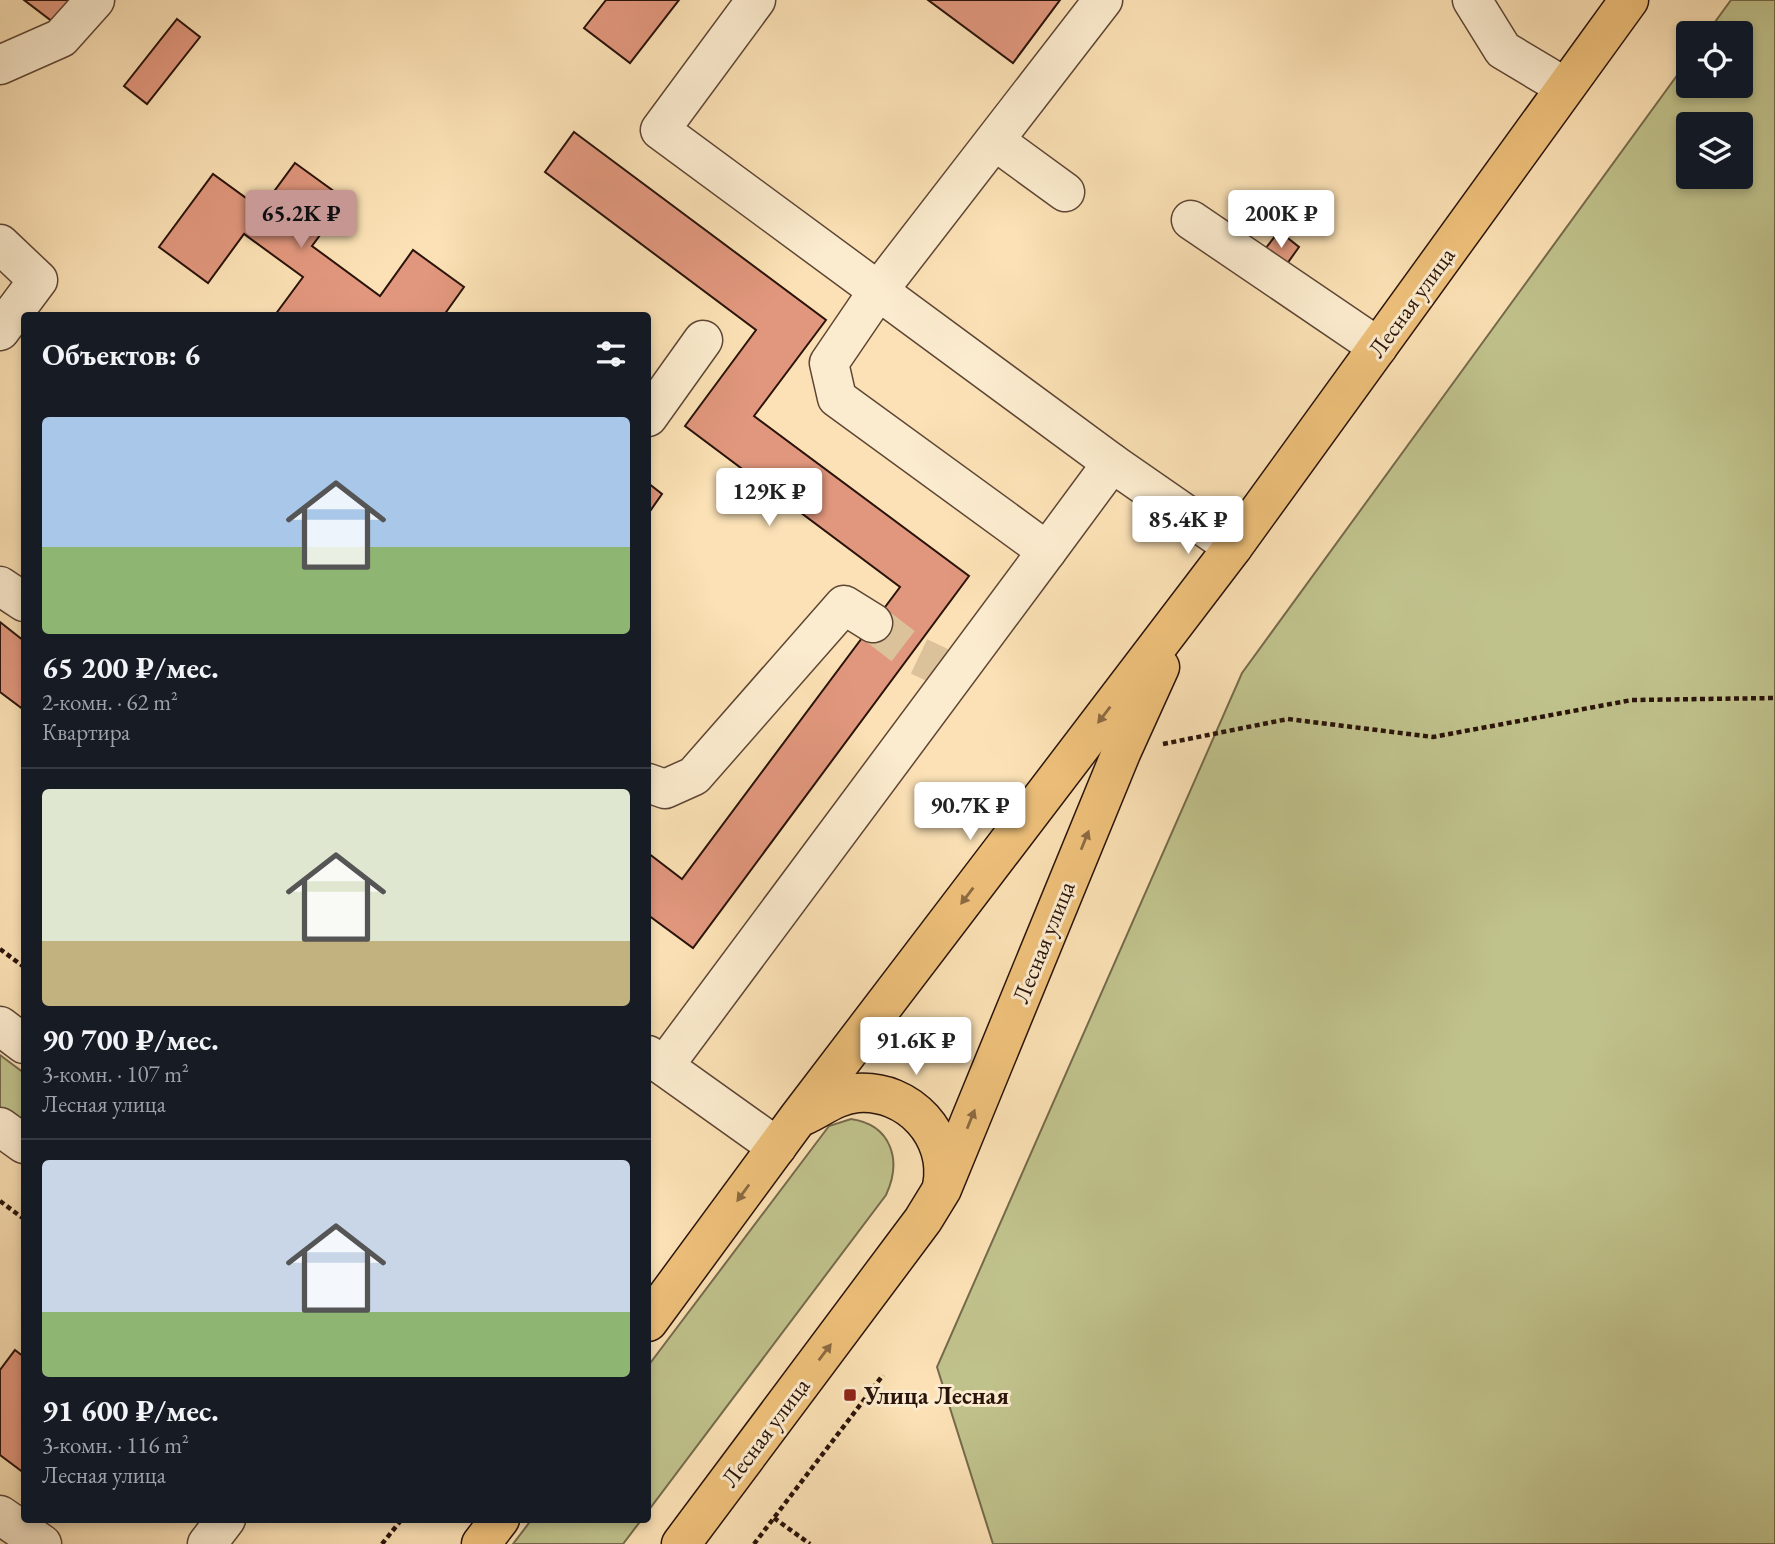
<!DOCTYPE html>
<html lang="ru">
<meta charset="utf-8">
<style>
:root{--surface:#171b24;--page:#242831;--text:#f1f3f6;--muted:#9ea1a6;--line:#363941;--accent:#c59692}
body{margin:0;font-family:"EB Garamond",serif;background:var(--page);color:var(--text);height:100vh;display:flex;flex-direction:column;font-size:26px;white-space:nowrap}
*{box-sizing:border-box;margin:0}
p{font-size:23px;color:var(--muted)}
.icon{flex:none;width:38px;height:38px;fill:none;stroke:currentColor;stroke-width:2;stroke-linecap:round;stroke-linejoin:round}
.map{position:relative;flex:1;overflow:hidden}
.sheet{position:absolute;left:21px;top:312px;width:630px;height:1211px;display:flex;flex-direction:column;background:var(--surface);border-radius:7px;box-shadow:0 4px 10px #0003}
.sheet>*{flex:none}
.fabs{position:absolute;left:1676px;top:21px;display:grid;gap:14px}
.fabs a{display:grid;place-items:center;width:77px;height:77px;border-radius:7px;background:var(--surface);box-shadow:0 4px 10px #0003;font-size:35px}
.price{position:absolute;translate:-50% -60px;padding:0 16px;border-radius:7px;background:#fff;color:#222;font-size:23px;line-height:46px;filter:drop-shadow(0 2px 4px #0008)}
.price::after{content:'';position:absolute;left:50%;top:42px;width:21px;height:16px;margin-left:-10px;background:inherit;clip-path:polygon(0 0,100% 0,50% 100%)}
.price.active{background:var(--accent);color:#111}
ul{padding:0;list-style:none}
li{display:grid;align-content:center;gap:14px;height:371px;padding:0 21px}
li+li{border-top:2px solid var(--line)}
li span{display:grid;place-items:center;height:217px;border-radius:7px;color:#555}
li>.icon{margin-inline-start:auto}
span .icon{width:126px;height:126px;fill:#fffc;stroke-width:1}
li b{font-size:30px}
h2{display:flex;justify-content:space-between;align-items:center;height:84px;padding:0 21px;font-size:30px}
.map>svg:first-child{display:block}
</style>
<div class="map">
<svg width="1775" height="1544" viewBox="0 0 1775 1544">
<rect width="100%" height="100%" fill="#fbe1b5"/>
<filter id="stains"><feTurbulence type="fractalNoise" baseFrequency=".00286" numOctaves="4"/><feColorMatrix values="0 0 0 0 .2 0 0 0 0 .09 0 0 0 0 .02 0 0 0 .5 -.17"/></filter>
<radialGradient id="worn" r=".72"><stop offset=".6" stop-color="#630" stop-opacity="0"/><stop offset="1" stop-color="#630" stop-opacity=".3"/></radialGradient>
<!-- green -->
<g fill="#c0c28c" stroke="#756a4b" stroke-width="2" fill-rule="evenodd">
<path d="M1731,0H1775V1544H993L937,1367L1242,673L1689,59V86H1741V33H1707ZM1741,124V177H1689V124Z"/>
<polygon points="0,1055 24,1073 24,1137 0,1119"/>
<path d="M851,1119C892,1125 902,1161 886,1195L648,1511V1366L829,1126Z"/>
<polygon points="532,1519 642,1519 623,1544 513,1544"/>
</g>
<!-- building -->
<g fill="#e1977d" stroke="#2a130a" stroke-width="2">
<polygon points="24,0 70,0 53,22"/>
<polygon points="606,0 679,0 630,63 584,28"/>
<polygon points="928,0 1060,0 1013,63"/>
<polygon points="177,19 200,37 147,104 124,86"/>
<polygon points="574,132 826,320 754,416 969,576 693,948 648,915 648,853 682,879 900,587 685,426 756,330 545,172"/>
<polygon points="295,163 346,200 312,246 380,296 413,250 464,287 444,315 275,315 303,277 244,234 208,283 159,247 213,174 261,209"/>
<polygon points="1279,231 1299,247 1284,268 1262,253"/>
<polygon points="648,483 662,494 648,514"/>
<polygon points="0,622 24,641 24,710 0,692"/>
<polygon points="15,1350 24,1357 24,1473 0,1455 0,1370"/>
</g>
<g fill="none" stroke-linecap="round" stroke-linejoin="round">
<!-- minor-tunnel -->
<polyline stroke="#dcc29b" stroke-width="38" stroke-dasharray="38 19" stroke-linecap="butt" points="873,623 912,653 954,673"/>
<!-- minor casing -->
<g stroke="#5e4635" stroke-width="41">
<g id="minor">
<polyline points="756,0 660,130 1112,463 1233,547"/>
<polyline points="1472,0 1503,50 1565,87"/>
<polyline points="0,65 61,38 95,0"/>
<polyline points="995,141 1065,192"/>
<polyline points="1191,220 1378,347"/>
<polyline points="0,244 38,280 0,331"/>
<polyline points="648,417 703,340"/>
<polyline points="1047,551 1112,463"/>
<polyline points="0,586 24,602"/>
<polyline points="648,783 665,789 694,776 844,605 873,623"/>
<polyline points="0,1026 24,1044"/>
<polyline points="648,1055 777,1147"/>
<polyline points="664,1066 1047,551 837,398 829,363 878,291 1103,0"/>
<polyline points="0,1127 24,1144"/>
<polyline points="0,1515 42,1544"/>
<polyline points="207,1544 226,1519"/>
</g>
</g>
<!-- major casing -->
<g stroke="#2a130a" stroke-width="41">
<g id="major">
<path d="M803,1116C821,1108 836,1095 857,1093C909,1089 952,1136 942,1187"/>
<polyline points="648,1322 798,1118 1233,547 1629,0"/>
<polyline points="481,1544 500,1519"/>
<polyline points="681,1544 923,1220 942,1189 1121,753 1160,667"/>
</g>
</g>
<!-- path -->
<g stroke="#2a130a" stroke-width="4.5" stroke-dasharray="5 3.5" stroke-linecap="butt">
<polyline points="1163,744 1288,719 1433,737 1632,700 1775,698"/>
<polyline points="0,949 24,967"/>
<polyline points="0,1201 24,1219"/>
<polyline points="774,1518 810,1544"/>
<polyline points="382,1544 402,1519"/>
<polyline points="754,1544 883,1375"/>
</g>
<!-- minor -->
<use href="#minor" stroke="#fceccf" stroke-width="38"/>
<!-- major -->
<use href="#major" stroke="#eec07a" stroke-width="38"/>
</g>
<!-- one-way arrows -->
<defs><path id="oneway-solid" d="M-6-.8H1V-3.2L6.5 0L1 3.2V.8H-6Z" transform="scale(1.75)"/></defs>
<g fill="#8c6a42">
<use href="#oneway-solid" transform="translate(1104 715) rotate(127)"/>
<use href="#oneway-solid" transform="translate(1085 840) rotate(-68)"/>
<use href="#oneway-solid" transform="translate(967 896) rotate(127)"/>
<use href="#oneway-solid" transform="translate(971 1119) rotate(-68)"/>
<use href="#oneway-solid" transform="translate(743 1193) rotate(126)"/>
<use href="#oneway-solid" transform="translate(825 1352) rotate(-53)"/>
</g>
<!-- markers -->
<rect fill="#8f2418" stroke="#fceccf" stroke-width="2.5" x="843" y="1388" width="14" height="14" rx="3.5"/>
<g text-anchor="middle" dominant-baseline="central" stroke-width="6" stroke-linejoin="round" paint-order="stroke">
<!-- street labels -->
<g font-size="24" fill="#2a130a" stroke="#fceccf">
<text transform="translate(1411 302) rotate(-54)">Лесная улица</text>
<text transform="translate(1043 942) rotate(-68)">Лесная улица</text>
<text transform="translate(765 1432) rotate(-53)">Лесная улица</text>
</g>
<!-- poi labels -->
<g font-size="24" font-weight="bold" fill="#2a130a" stroke="#fceccf" text-anchor="start">
<text x="864" y="1395">Улица Лесная</text>
</g>
</g>
<rect width="100%" height="100%" filter="url(#stains)"/>
<rect width="100%" height="100%" fill="url(#worn)"/>
</svg>
<div class="fabs">
<a><svg class="icon" aria-label="locate" viewBox="0 0 24 24"><circle cx="12" cy="12" r="6"/><path d="M12 2v4M12 18v4M2 12h4M18 12h4"/></svg></a>
<a><svg class="icon" aria-label="layers" viewBox="0 0 24 24"><path d="M12 4l9 5-9 5-9-5zM3 14l9 5 9-5"/></svg></a>
</div>
<b class="price active" style="left:301px;top:250px">65.2K ₽</b>
<b class="price" style="left:1281px;top:250px">200K ₽</b>
<b class="price" style="left:769px;top:528px">129K ₽</b>
<b class="price" style="left:1188px;top:556px">85.4K ₽</b>
<b class="price" style="left:970px;top:842px">90.7K ₽</b>
<b class="price" style="left:916px;top:1077px">91.6K ₽</b>
<section class="sheet">
<h2>Объектов: 6<svg class="icon" aria-label="filters" viewBox="0 0 24 24"><path d="M4 7h16M4 17h16"/><circle cx="9" cy="7" r="2"/><circle cx="15" cy="17" r="2"/></svg></h2>
<ul>
<li><span style="background:linear-gradient(#a9c7e8 60%,#8fb573 0)"><svg class="icon" aria-label="home" viewBox="0 0 24 24"><path d="M3 11l9-7 9 7M6 9v11h12V9"/></svg></span><div><b>65 200 ₽/мес.</b><p>2-комн. · 62 m²</p><p>Квартира</p></div></li>
<li><span style="background:linear-gradient(#dfe7d0 70%,#c2b280 0)"><svg class="icon" aria-label="home" viewBox="0 0 24 24"><path d="M3 11l9-7 9 7M6 9v11h12V9"/></svg></span><div><b>90 700 ₽/мес.</b><p>3-комн. · 107 m²</p><p>Лесная улица</p></div></li>
<li><span style="background:linear-gradient(#c9d6e8 70%,#8fb573 0)"><svg class="icon" aria-label="home" viewBox="0 0 24 24"><path d="M3 11l9-7 9 7M6 9v11h12V9"/></svg></span><div><b>91 600 ₽/мес.</b><p>3-комн. · 116 m²</p><p>Лесная улица</p></div></li>
</ul>
</section>
</div>
